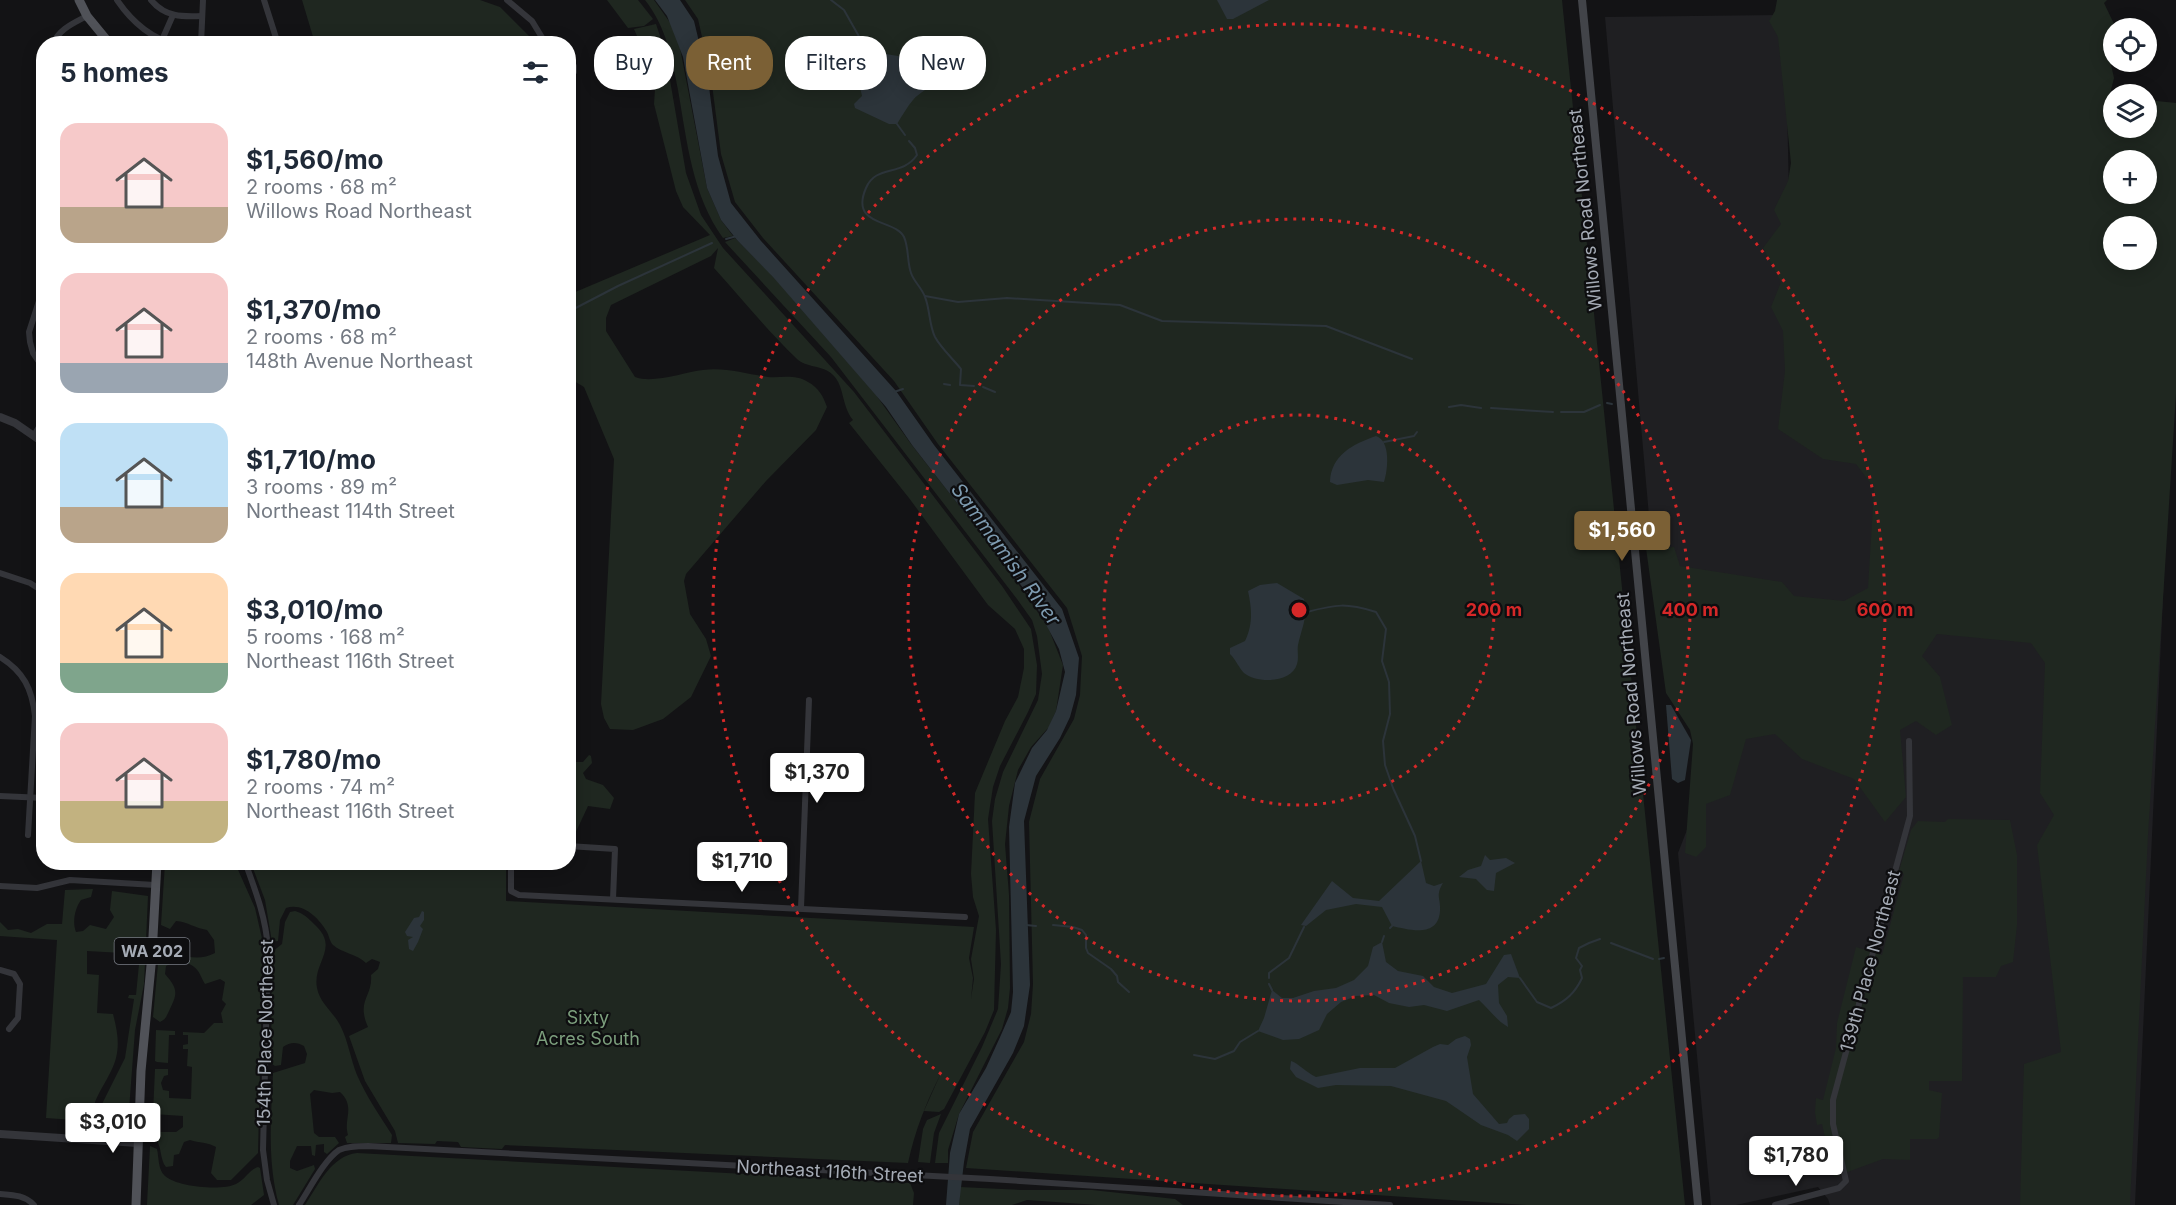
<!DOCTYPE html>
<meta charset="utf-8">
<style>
:root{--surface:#fff;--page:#f2f2f3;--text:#1f2937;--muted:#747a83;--accent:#7b6035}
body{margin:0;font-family:Inter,sans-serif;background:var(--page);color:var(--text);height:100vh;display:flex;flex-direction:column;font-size:22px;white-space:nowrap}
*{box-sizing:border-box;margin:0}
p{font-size:20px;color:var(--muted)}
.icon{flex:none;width:33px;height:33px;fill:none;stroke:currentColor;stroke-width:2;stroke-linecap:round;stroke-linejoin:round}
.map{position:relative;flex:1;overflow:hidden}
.drawer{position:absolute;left:36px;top:36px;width:540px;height:834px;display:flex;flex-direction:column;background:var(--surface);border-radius:24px;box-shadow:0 3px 15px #0003}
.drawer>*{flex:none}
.guide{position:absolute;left:594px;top:36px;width:570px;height:54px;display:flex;gap:12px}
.fabs{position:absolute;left:2103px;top:18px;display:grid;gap:12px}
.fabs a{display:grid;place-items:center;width:54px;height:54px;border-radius:50%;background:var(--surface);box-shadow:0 3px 15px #0003;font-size:30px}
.price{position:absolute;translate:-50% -51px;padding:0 14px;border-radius:6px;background:#fff;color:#222;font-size:20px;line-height:39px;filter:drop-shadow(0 2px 3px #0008)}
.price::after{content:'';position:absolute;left:50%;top:36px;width:18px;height:14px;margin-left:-9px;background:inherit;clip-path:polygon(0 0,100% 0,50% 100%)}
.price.on{background:var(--accent);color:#fff}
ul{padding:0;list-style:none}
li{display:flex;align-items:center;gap:18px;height:150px;padding:0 24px}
li span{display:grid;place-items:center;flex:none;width:168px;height:120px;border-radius:18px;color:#555}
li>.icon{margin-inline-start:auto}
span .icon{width:72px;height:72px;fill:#fffc;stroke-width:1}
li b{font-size:26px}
h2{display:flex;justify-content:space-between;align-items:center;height:72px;padding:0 24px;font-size:26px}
.tag{padding:0 21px;border-radius:24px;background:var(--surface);box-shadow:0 3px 15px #0003;font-size:21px;line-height:54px}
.tag.on{background:var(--accent);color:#fff}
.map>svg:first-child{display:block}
</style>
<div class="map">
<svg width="2176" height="1205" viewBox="0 0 2176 1205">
<rect width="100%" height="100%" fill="#131315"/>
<!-- built -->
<polygon fill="#1f1f22" points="1785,15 1794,419 2166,532 2135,1205 1830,1205 1828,1199 1818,1187 1736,1205 1711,1205 1678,853 1732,714 1655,584 1605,17"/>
<!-- green -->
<g fill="#1f2720" fill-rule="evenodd">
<polygon points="302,0 480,0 500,7 533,40 533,43 337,44 314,40"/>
<polygon points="607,0 638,0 653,19 644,26 628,28"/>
<path d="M645,0H654L671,24L680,48L707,188L721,220L733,236L723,238C692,195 687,141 678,90C672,57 666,27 645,0Z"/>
<polygon points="685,0 1562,0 1685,1205 1526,1205 966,1168 973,1132 1024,1042 1031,1014 1033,984 1029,822 1040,779 1074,719 1080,695 1082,656 1067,608 938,444 894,381 763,238 735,202 721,154 711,77 698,19"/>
<path d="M1777,0H2107L2104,3L2116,28H2114L2113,35L2107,47L2114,78L2110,94L2113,95L2114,128H2146L2147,100L2176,103V394L2148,835L2130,1205H2020L2024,1064L2061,1052L2037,845L2054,815L2040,793L2045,663L2031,643L1937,634L1922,656L1940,677L1952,725L1936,735L1916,721L1900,730L1906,797L1885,822L1854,779L1802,759L1775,734L1746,739L1730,795L1706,804V847L1696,857L1685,853L1693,744L1690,730L1666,693L1646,548L1674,547L1680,566L1782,582L1794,596L1844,601L1868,588L1874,488L1856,464L1823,459L1778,429L1785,371L1783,331L1771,307L1781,282L1763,248L1781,224L1774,210L1788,181L1791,163L1778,37L1769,21L1775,11ZM2114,160H2146V194H2114ZM2114,226H2146V260H2114Z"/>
<path d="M656,24L665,51L686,173L701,215L723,248L854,392L1002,586L1031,629L1037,665L1036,694L1028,712L1000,766L993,787L988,819L996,930L994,1010L985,1032L944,1109L939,1112L924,1111L941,1073C926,1103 915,1130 908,1163L505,1145L502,1149L461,1147L458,1142L437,1141L435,1144L398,1143L395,1131L365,1081L349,1036L368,1027C356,1000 373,997 371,975L378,969L380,962L372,959L366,963C357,954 342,953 333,945C330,942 329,936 327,932C319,918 303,902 286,908L280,920L278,941L272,942L265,900L251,863H506V901L974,927L969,958L973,978L971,999L974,979L971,959L979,916L973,897L971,874L975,793L1005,721L1018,697L1024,668V649L1015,629L988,605L909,498L849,423L853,420C841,405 845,387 833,375C822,364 807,369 796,358C767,330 741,298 714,268L718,248L711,256L611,305L606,318V331L635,377C653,384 685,372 703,370C725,367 746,374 768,377C782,378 795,374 808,382C819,388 823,396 827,407L816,430L766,481L686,574L684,581L690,614L706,639L711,656L691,697L663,719L633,730L610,729L604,718L601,704L614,459L584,387L574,381L569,382V286L573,293L710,235L683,207L676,191L654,104L656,74L653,60L640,43L634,29Z"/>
<polygon points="735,238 770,273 876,395 911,444 1001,559 1048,627 1063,665 1056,711 1049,727 1031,747 1018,770 1009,806 1005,844 1009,895 1010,988 1008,1008 1002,1029 959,1114 948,1150 948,1163 935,1163 939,1133 982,1047 998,1009 1001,964 992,821 995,799 1003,772 1038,700 1042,674 1037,636 1032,620 1017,599 831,357 725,242"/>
<polygon points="589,755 591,756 592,763 583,773 586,779 603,785 614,798 610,809 588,806 574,836 569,839 569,762 583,762"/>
<polygon points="1948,819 2010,820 2017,855 2017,925 2013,962 2001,966 1996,977 1963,977 1962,1081 1929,1081 1929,1090 1942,1093 1939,1137 1937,1139 1910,1139 1910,1160 1883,1159 1834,1177 1822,1124 1817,1125 1815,1112 1816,1098 1823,1100 1836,1048 1837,1023 1856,947 1882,955 1904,874 1899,871 1911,830 1918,821 1945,822"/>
<path d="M165,863H235L255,908L263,943L258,1153L231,1180H217L211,1173L216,1147C208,1142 199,1143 190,1140L184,1142L179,1154L174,1155L173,1166L166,1167C160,1160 162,1149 157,1141L151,1139V1132H176L183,1127V1116L153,1114L155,1069H168V1075L164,1076L161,1083L163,1090L169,1091V1098L191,1099L192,1067L187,1066L188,1049H183V1045L188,1044V1035H183V1032L204,1033L214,1023H223L221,1013L226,1004L222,1000L225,982L220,979L205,984C202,980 201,975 198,971C190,960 176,960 166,966L165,974C178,989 178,993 169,1011C166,1017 166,1019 160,1022L153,1017L160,943L168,946L171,942H176V955C190,957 202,960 215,953L214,940L207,930C195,928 188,922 176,921L170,929L161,925Z"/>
<path d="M93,889L91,897L81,900C75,908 72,922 76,932L83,931L90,925L106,929L114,917L110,910L112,891L148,896L144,984L135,1030L128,1123L108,1129L101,1127L99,1115L102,1104L125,1058L134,999L128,998L129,995H136L140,954L87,951V974L99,975L97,1013L113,1014C119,1037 121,1054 109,1075C103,1087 95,1097 93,1110L83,1116V1124L89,1129L85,1132H76L74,1120L46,1118L57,940L0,936V922L8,930L18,929L31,933L47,924H62L65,890Z"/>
<path d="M295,911C303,913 308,918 314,924C341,948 312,962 317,988C320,1004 334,1012 341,1027C348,1041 351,1060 357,1075C366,1096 380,1116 392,1135L391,1143H347L345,1137L348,1135C343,1119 356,1107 340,1092L332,1093L314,1090L310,1094L314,1133L319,1137H335L339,1143L327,1154L324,1152V1144L316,1145L315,1156L312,1155L311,1146H297L290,1161V1168L297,1171L314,1165L315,1169L293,1205H279C267,1162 271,1118 273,1073L305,1063L307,1054L304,1046C297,1042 290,1042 283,1047L281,1065L275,1066L271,1063L272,952L282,944L285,922L290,912Z"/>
<polygon points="156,1030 175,1031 175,1035 169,1035 168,1063 157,1062 155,1061"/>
<polygon points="941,1114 934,1133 930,1163 918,1162 923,1129 927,1120"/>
<path d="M150,1146L157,1149C159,1158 158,1170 165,1176C177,1187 222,1191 236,1184C245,1180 249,1170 258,1167L260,1168L264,1195L251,1205H147Z"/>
<path d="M357,1153L910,1183L914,1193L913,1205H305C319,1184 331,1156 357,1153Z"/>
<polygon points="960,1187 1021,1190 1092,1190 1175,1199 1183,1205 1097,1205 1027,1200 1012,1205 959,1205"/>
</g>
<!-- water -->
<g fill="#2c343a">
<polygon points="655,0 680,0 694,21 708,79 718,156 731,203 761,241 896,391 934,445 1062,609 1079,658 1076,695 1070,717 1060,738 1036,776 1024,821 1030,985 1024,1026 1013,1053 970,1129 964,1162 959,1205 946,1205 950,1153 959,1114 986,1068 1001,1035 1011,1012 1013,992 1009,827 1015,783 1032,748 1047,730 1056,711 1065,672 1059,649 1034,602 912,445 886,407 773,277 737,240 721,220 707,188 683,57 667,16"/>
<polygon points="1217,0 1269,0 1233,19 1227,19"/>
<path d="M861,40L869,42L880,53L910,58L930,70L954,63L957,64C950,82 926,85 913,100C907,107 902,116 897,124H889L855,108L854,104L862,96L855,65Z"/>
<path d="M1376,436C1391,441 1388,470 1384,482L1368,480L1337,485L1330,482C1331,455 1353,444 1376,436Z"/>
<path d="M1277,583L1304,599C1308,618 1302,627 1298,645C1297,651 1299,658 1297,664C1292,683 1257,684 1244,673C1239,668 1236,660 1230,654V648L1245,641C1253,624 1252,610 1248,591L1260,585Z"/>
<polygon points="1666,705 1671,705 1691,740 1685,780 1678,783 1672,779"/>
<polygon points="1485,855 1490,860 1506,858 1515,863 1496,873 1494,891 1487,890 1476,879 1459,877 1468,870 1481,866"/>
<path d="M1421,861L1426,883L1434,886L1443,883C1435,896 1441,898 1440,911C1438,938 1410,930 1392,926L1382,907L1356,904L1326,910L1306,926L1301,925L1332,881L1353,898L1379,901Z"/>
<polygon points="422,911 424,912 424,920 420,926 423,929 418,942 413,951 409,949 408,940 413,937 407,936 405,932 414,918 419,917"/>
<path d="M1382,942L1386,962L1398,971L1423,976L1434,987L1452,993L1486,984L1504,955L1511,954L1520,978L1508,977L1498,985L1499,1003L1507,1016L1508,1027C1496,1020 1489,1009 1479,1000L1447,1011L1424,1005L1409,1007L1389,1003L1374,995L1356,996L1341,1002L1327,1014L1319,1030L1299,1039L1283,1040L1258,1031L1264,1018L1272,990L1282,998H1293L1314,991L1336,988L1354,980L1368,966L1373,947Z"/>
<path d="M1465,1036L1470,1039L1471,1045L1467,1057L1473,1094L1499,1124L1507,1123L1509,1119L1514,1115L1525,1114L1529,1119V1129L1517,1141L1508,1135L1481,1125L1446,1101L1391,1086L1336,1085L1318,1088L1296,1077L1290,1069L1291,1061C1298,1063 1307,1073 1316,1077L1360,1068H1395L1433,1047L1440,1044L1448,1045L1456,1039Z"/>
</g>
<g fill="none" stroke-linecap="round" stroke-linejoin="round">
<!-- stream -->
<g stroke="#2c343a" stroke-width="2">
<polyline points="831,0 844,10 861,40"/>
<polyline points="897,124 905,135"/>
<path d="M909,141L915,148L917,155C902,177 876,164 866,188C849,227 896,219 904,237C909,248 907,262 911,273C914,282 922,288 925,297C930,309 929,325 935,337C941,348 953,359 961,369L960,385L974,386"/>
<polyline points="726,239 737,236"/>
<polyline points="925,296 958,302 1007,298 1120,305 1162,321 1326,326 1412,359"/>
<polyline points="568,312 618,286 712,243"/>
<polyline points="944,384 950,385"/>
<polyline points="983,387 995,392"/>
<polyline points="894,392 903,389"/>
<polyline points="1607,403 1612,404"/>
<polyline points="1449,407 1461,405 1481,408"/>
<polyline points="1491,408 1553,412"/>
<polyline points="1561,412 1584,412 1600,405"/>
<polyline points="1384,442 1414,436 1417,432"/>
<path d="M1307,612C1337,604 1346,603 1376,612L1386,629L1382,661L1389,682L1390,714L1383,741L1385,765L1393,788L1415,836L1421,861"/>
<polyline points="1026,925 1036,926"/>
<polyline points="1053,925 1073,927 1082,930 1086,935 1086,948 1088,953 1111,969 1117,976 1118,982 1129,992"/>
<polyline points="1390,928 1392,926"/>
<polyline points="1382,942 1384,936"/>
<polyline points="1611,943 1653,959"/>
<polyline points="1659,959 1664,958"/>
<polyline points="1269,978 1269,973 1289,958 1304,927"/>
<path d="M1520,978L1537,1002L1551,1008C1566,1001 1575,993 1582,978L1580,970L1582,966L1576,958L1579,948L1589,943L1600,939"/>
<polyline points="1269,984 1272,990"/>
<polyline points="1194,1055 1215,1059 1234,1051 1240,1042 1258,1031"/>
</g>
<!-- minor -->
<g stroke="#34353a" stroke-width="6">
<path d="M117,0C132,22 150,38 175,44"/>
<path d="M151,0C165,17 182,17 202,16"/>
<polyline points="264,0 278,44"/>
<polyline points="507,0 532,21 546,44"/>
<polyline points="162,40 173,15"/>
<path d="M53,44C59,29 74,23 87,16"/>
<polyline points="201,44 203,0"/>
<polyline points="568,59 574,66 574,72 568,78"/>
<polyline points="44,227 39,301 29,332 30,342 33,353 44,369"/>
<polyline points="34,435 44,419"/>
<polyline points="0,573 30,583 44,592"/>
<path d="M0,657C24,672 32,689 35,716L28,835"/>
<polyline points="0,796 44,798"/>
<polyline points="568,846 615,849 613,899"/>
<path d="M245,862C256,892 266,918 268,949L263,1150L267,1180L274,1205"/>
<polyline points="511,862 511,891 519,895 965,917"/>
<polyline points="0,886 37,888 70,880 155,885"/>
<polyline points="801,908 809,700"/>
<polyline points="0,970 14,974 20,984 18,1018 9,1029"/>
<path d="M0,1194C13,1195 24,1195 34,1205"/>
<path d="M299,1205C309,1190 324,1160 339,1150C348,1146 358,1146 368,1146L990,1179L1390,1205"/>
<polyline points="1775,1205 1839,1188 1846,1181 1833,1124 1833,1100 1910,816 1909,741"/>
</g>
<!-- tertiary -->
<g stroke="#34353a" stroke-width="8">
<polyline points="0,417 15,423 44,443"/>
<polyline points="0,1134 138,1143"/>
</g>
<!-- secondary -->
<polyline stroke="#424449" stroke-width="8" points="1582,0 1698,1205"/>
<!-- primary -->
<g stroke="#505258" stroke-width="9">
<polyline points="79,0 87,16 110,44"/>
<polyline points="136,1205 141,1071 152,955 157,862"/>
</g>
</g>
<!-- distance rings -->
<g fill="none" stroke="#d62828" stroke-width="3" stroke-dasharray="3 6">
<circle cx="1299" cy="610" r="195"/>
<circle cx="1299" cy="610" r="391"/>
<circle cx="1299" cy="610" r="586"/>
</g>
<g text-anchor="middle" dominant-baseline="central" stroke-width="4.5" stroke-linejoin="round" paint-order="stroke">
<!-- shield labels -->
<rect fill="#0e0e10" stroke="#787c84" stroke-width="1.5" x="114.5" y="938" width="75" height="26" rx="4.5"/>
<g font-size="16" font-weight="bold" fill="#a5abb5">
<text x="152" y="951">WA 202</text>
</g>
<!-- street labels -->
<g font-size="18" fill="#a5abb5" stroke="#0e0e10">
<text transform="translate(1585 210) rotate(-96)">Willows Road Northeast</text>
<text transform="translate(1631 694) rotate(-95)">Willows Road Northeast</text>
<text transform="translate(1870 961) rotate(-75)">139th Place Northeast</text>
<text transform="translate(265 1033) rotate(-89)">154th Place Northeast</text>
<text transform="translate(830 1171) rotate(3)">Northeast 116th Street</text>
</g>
<!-- park labels -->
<g font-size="18" fill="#7c9f7d" stroke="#0e0e10">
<text x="588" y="1017">Sixty<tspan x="588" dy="21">Acres South</tspan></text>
</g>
<!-- water labels -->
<g font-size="20" font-style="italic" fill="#7d9aaf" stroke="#0e0e10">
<text transform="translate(1006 554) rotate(54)">Sammamish River</text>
</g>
</g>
<circle cx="1299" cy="610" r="9" fill="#d62828" stroke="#0e0e10" stroke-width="3"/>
<g font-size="18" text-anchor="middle" font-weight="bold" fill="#d62828" stroke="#0e0e10" stroke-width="4.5" stroke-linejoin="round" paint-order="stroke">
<text x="1494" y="616">200 m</text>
<text x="1690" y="616">400 m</text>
<text x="1885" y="616">600 m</text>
</g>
</svg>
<div class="fabs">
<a><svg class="icon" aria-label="locate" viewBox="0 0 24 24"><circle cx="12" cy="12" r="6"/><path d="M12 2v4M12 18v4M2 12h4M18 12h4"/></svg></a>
<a><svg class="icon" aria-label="layers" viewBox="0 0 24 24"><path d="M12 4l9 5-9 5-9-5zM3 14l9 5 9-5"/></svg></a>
<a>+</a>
<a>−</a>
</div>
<b class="price on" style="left:1622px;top:562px">$1,560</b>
<b class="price" style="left:817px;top:804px">$1,370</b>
<b class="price" style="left:742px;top:893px">$1,710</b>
<b class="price" style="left:113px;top:1154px">$3,010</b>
<b class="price" style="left:1796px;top:1187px">$1,780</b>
<div class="guide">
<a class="tag">Buy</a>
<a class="tag on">Rent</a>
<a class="tag">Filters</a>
<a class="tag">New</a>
</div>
<section class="drawer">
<h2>5 homes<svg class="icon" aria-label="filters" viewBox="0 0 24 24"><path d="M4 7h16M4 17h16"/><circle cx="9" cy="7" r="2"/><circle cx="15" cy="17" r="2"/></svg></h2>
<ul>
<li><span style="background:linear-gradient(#f6c9c9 70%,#b9a48a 0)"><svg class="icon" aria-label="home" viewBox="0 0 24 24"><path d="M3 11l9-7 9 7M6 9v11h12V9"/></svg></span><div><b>$1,560/mo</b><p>2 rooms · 68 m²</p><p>Willows Road Northeast</p></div></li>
<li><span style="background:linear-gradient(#f6c9c9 75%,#9aa5b1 0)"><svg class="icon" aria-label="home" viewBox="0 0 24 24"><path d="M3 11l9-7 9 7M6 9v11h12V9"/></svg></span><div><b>$1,370/mo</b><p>2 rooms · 68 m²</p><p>148th Avenue Northeast</p></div></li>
<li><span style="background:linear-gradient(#bfe0f5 70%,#b9a48a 0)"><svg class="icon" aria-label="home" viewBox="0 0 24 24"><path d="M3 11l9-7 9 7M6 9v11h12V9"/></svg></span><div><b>$1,710/mo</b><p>3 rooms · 89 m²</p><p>Northeast 114th Street</p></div></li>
<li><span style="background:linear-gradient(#ffd9b3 75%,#7fa58c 0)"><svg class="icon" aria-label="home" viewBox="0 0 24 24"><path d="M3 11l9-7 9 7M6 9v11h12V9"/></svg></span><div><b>$3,010/mo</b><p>5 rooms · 168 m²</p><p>Northeast 116th Street</p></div></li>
<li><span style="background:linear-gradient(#f6c9c9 65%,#c2b280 0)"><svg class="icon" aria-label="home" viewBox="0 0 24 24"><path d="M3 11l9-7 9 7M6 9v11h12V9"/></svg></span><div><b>$1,780/mo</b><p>2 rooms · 74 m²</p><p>Northeast 116th Street</p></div></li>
</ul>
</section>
</div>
